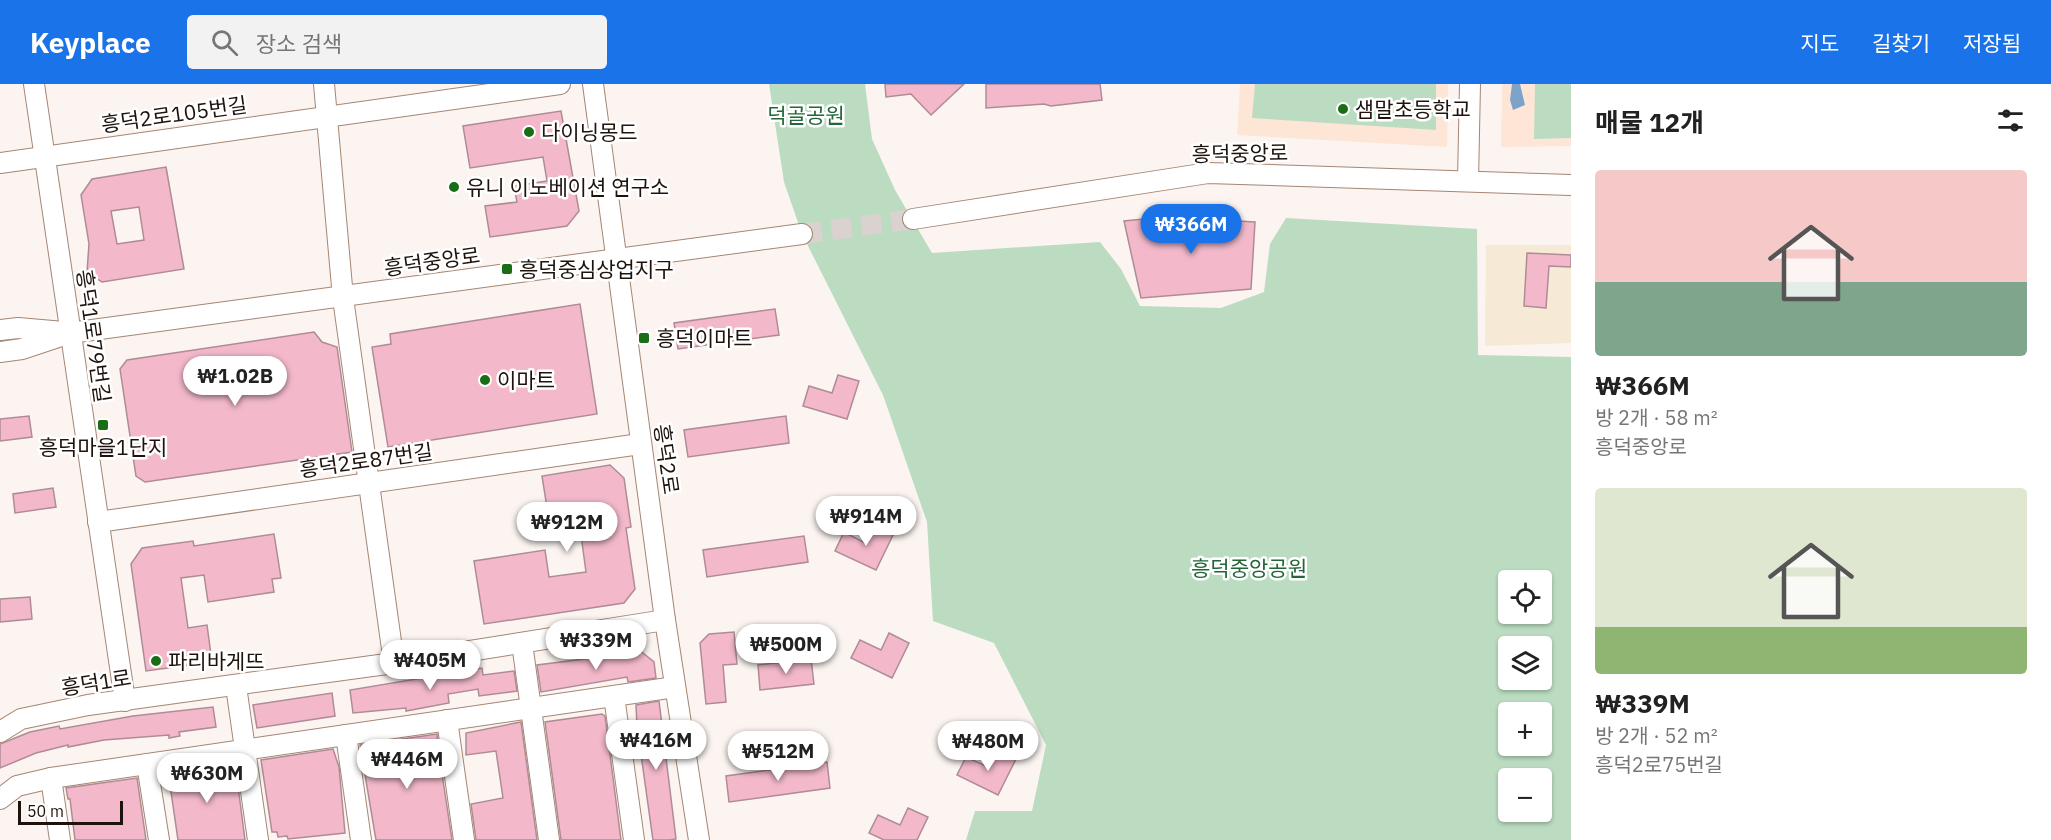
<!DOCTYPE html>
<html lang="ko">
<meta charset="utf-8">
<style>
:root{--surface:#fff;--page:#f2f2f2;--text:#222;--muted:#767676;--accent:#1a73e8}
body{margin:0;font-family:"IBM Plex Sans","Noto Sans KR",sans-serif;background:var(--page);color:var(--text);height:100vh;display:flex;flex-direction:column;font-size:22px;white-space:nowrap}
*{box-sizing:border-box;margin:0}
p{font-size:20px;color:var(--muted)}
.icon{flex:none;width:33px;height:33px;fill:none;stroke:currentColor;stroke-width:2;stroke-linecap:round;stroke-linejoin:round}
.map{position:relative;flex:1;overflow:hidden}
.details{display:flex;flex-direction:column;background:var(--surface);width:480px}
.details>*{flex:none}
.buttons{position:absolute;left:1498px;top:486px;display:grid;gap:12px}
.buttons a{display:grid;place-items:center;width:54px;height:54px;border-radius:6px;background:var(--surface);box-shadow:0 2px 4px #0004;font-size:30px}
.scale{position:absolute;left:18px;bottom:15px;width:105px;box-sizing:border-box;padding-left:6px;border:3px solid #1e130c;border-top:0;font-size:16px;line-height:21px;white-space:nowrap;color:#1e130c;-webkit-text-stroke:4px #fff;paint-order:stroke}
.price{position:absolute;translate:-50% -51px;padding:0 14px;border-radius:21px;background:#fff;color:#222;font-size:20px;line-height:39px;filter:drop-shadow(0 2px 3px #0008)}
.price::after{content:'';position:absolute;left:50%;top:36px;width:18px;height:14px;margin-left:-9px;background:inherit;clip-path:polygon(0 0,100% 0,50% 100%)}
.price.current{background:var(--accent);color:#fff}
ul{padding:0;list-style:none}
li{display:grid;align-content:center;gap:12px;height:318px;padding:0 24px}
li span{display:grid;place-items:center;height:186px;border-radius:6px;color:#555}
li>.icon{margin-inline-start:auto}
span .icon{width:108px;height:108px;fill:#fffc;stroke-width:1}
li b{font-size:26px}
h2{display:flex;justify-content:space-between;align-items:center;height:72px;padding:0 24px;font-size:26px}
header{display:flex;align-items:center;gap:36px;box-sizing:border-box;height:84px;padding:0 30px;background:var(--accent);color:#fff}
header strong{font-size:28px}
nav{display:flex;gap:33px;margin-inline-start:auto;font-size:21px}
.search{width:420px;height:54px;background:var(--page);display:flex;align-items:center;gap:15px;box-sizing:border-box;padding:0 21px;border-radius:6px;color:var(--muted);font-size:22px}
main{display:flex;flex:1;min-height:0}
.map>svg:first-child{display:block}
</style>
<header>
<strong>Keyplace</strong>
<div class="search"><svg class="icon" aria-label="search" viewBox="0 0 24 24"><circle cx="10" cy="10" r="6"/><path d="M15 15l6 6"/></svg>장소 검색</div>
<nav><a>지도</a><a>길찾기</a><a>저장됨</a></nav>
</header>
<main>
<div class="map">
<svg width="1571" height="756" viewBox="0 0 1571 756">
<rect width="100%" height="100%" fill="#fbf4f0"/>
<!-- commercial -->
<polygon fill="#f6ead6" points="1486,161 1571,161 1571,259 1485,262"/>
<!-- built -->
<g fill="#fee6d7">
<polygon points="1240,0 1448,0 1447,63 1237,51"/>
<polygon points="1502,0 1571,0 1571,62 1501,63"/>
</g>
<!-- green -->
<g fill="#bbdcc1" fill-rule="evenodd">
<path d="M769,0H865L872,55L895,106L932,169L1100,158L1121,185L1140,222L1221,224L1264,208L1270,160L1286,134L1477,145L1478,271L1571,273V756H966L975,727H1032L1046,661L994,559L933,537L927,438L883,311L802,150L784,98ZM1509,496H1542V530H1509ZM1509,562H1542V596H1509ZM1509,628H1542V662H1509ZM1509,694H1542V728H1509Z"/>
<polygon points="1255,0 1436,0 1436,46 1252,34"/>
<polygon points="1535,0 1571,0 1571,54 1534,55"/>
</g>
<!-- water -->
<polygon fill="#7ea3c9" points="1512,0 1520,0 1525,21 1513,26 1510,16"/>
<!-- building -->
<g fill="#f3b9cb" stroke="#af8b96" stroke-width="1.5" fill-rule="evenodd">
<polygon points="885,0 964,0 931,31 911,10 886,13"/>
<polygon points="986,0 1100,0 1102,16 1051,22 1044,20 986,24"/>
<polygon points="561,27 579,127 567,142 490,153 485,122 517,118 514,102 547,97 543,73 470,84 463,42"/>
<path d="M166,83L184,185L102,198L87,188L89,160L81,111L92,95ZM139,123L144,156L117,160L111,127Z"/>
<polygon points="1165,133 1255,138 1251,205 1141,214 1124,137"/>
<polygon points="1527,169 1571,171 1571,183 1549,182 1546,224 1524,222"/>
<polygon points="580,220 597,330 388,363 372,263 391,260 390,250"/>
<polygon points="775,225 779,251 678,265 674,239"/>
<polygon points="314,248 322,258 337,263 352,368 145,398 136,392 120,285 127,276"/>
<polygon points="838,291 859,297 847,335 803,322 809,302 832,309"/>
<polygon points="29,332 32,353 0,357 0,335"/>
<polygon points="786,332 789,359 688,373 684,346"/>
<polygon points="610,381 624,394 631,443 626,444 635,505 624,519 484,540 474,477 545,466 549,493 586,488 581,451 552,455 542,392"/>
<polygon points="53,404 56,423 15,429 13,410"/>
<polygon points="874,441 893,451 876,486 835,467 844,448 865,459"/>
<polygon points="274,450 281,494 272,495 274,508 208,518 204,491 181,494 188,544 207,541 212,578 146,587 131,480 142,464 193,457 194,462"/>
<polygon points="804,452 808,478 707,493 703,466"/>
<polygon points="30,513 32,535 0,538 0,515"/>
<polygon points="734,548 737,580 723,581 726,618 706,620 700,559 709,550"/>
<polygon points="889,549 909,559 892,594 851,574 860,556 881,566"/>
<polygon points="638,565 654,578 656,594 628,598 627,593 541,608 537,581 624,570 624,567"/>
<polygon points="811,575 814,600 760,606 758,581"/>
<polygon points="482,584 483,591 514,587 517,607 479,612 478,605 448,610 449,619 406,627 406,624 353,629 350,606"/>
<polygon points="332,609 335,632 257,644 253,621"/>
<polygon points="659,617 676,755 670,756 653,756 637,642 636,621"/>
<polygon points="213,623 216,643 179,648 180,652 169,654 169,651 104,656 68,663 68,661 36,669 0,684 0,660 30,648 59,642 60,645 133,632"/>
<polygon points="602,630 605,632 621,756 561,756 545,638"/>
<polygon points="521,638 537,756 476,756 471,720 503,714 496,667 466,671 466,649"/>
<polygon points="437,650 439,683 441,683 452,756 376,756 360,661"/>
<polygon points="333,665 339,683 345,749 288,755 287,752 278,753 277,748 272,748 261,676"/>
<polygon points="996,666 1016,675 998,711 957,691 966,673 988,683"/>
<polygon points="827,678 830,704 729,718 726,692"/>
<polygon points="235,679 245,756 178,756 170,701 165,701 163,690"/>
<polygon points="137,694 146,756 75,756 70,715 68,715 66,704"/>
<polygon points="908,724 928,733 917,756 884,756 869,749 878,731 900,741"/>
</g>
<g fill="none" stroke-linecap="round" stroke-linejoin="round">
<!-- minor-tunnel -->
<polyline stroke="#dad2ce" stroke-width="20" stroke-dasharray="20 10" stroke-linecap="butt" points="802,150 913,135"/>
<!-- minor casing -->
<g stroke="#a48673" stroke-width="22">
<g id="minor">
<polyline points="34,0 125,617"/>
<polyline points="324,0 343,214 394,579"/>
<polyline points="593,0 665,536 699,756"/>
<polyline points="0,79 560,0"/>
<polyline points="1468,97 1470,0"/>
<polyline points="913,135 1208,89 1571,101"/>
<polyline points="0,246 18,244 64,248"/>
<polyline points="0,268 22,265 70,249 802,150"/>
<polyline points="98,438 640,360"/>
<polyline points="522,559 549,756"/>
<polyline points="236,602 258,756"/>
<polyline points="614,612 634,756"/>
<polyline points="447,636 464,756"/>
<polyline points="0,648 21,635 88,621 394,579 665,536"/>
<polyline points="346,651 361,756"/>
<polyline points="147,680 159,756"/>
<polyline points="51,694 60,756"/>
<polyline points="0,715 17,702 51,694 675,603"/>
</g>
</g>
<!-- minor -->
<use href="#minor" stroke="#fff" stroke-width="20"/>
</g>
<!-- markers -->
<g fill="#196d14" stroke="#fff" stroke-width="2">
<circle cx="1343" cy="25" r="6"/>
<circle cx="529" cy="48" r="6"/>
<circle cx="454" cy="103" r="6"/>
<rect x="501" y="179" width="12" height="12" rx="3"/>
<rect x="638" y="248" width="12" height="12" rx="3"/>
<circle cx="485" cy="296" r="6"/>
<rect x="97" y="335" width="12" height="12" rx="3"/>
<circle cx="156" cy="577" r="6"/>
</g>
<g text-anchor="middle" dominant-baseline="central" stroke-width="5" stroke-linejoin="round" paint-order="stroke">
<!-- poi labels -->
<g font-size="21" fill="#1e130c" stroke="#fff" text-anchor="start">
<text x="1355" y="25">샘말초등학교</text>
<text x="541" y="48">다이닝몽드</text>
<text x="466" y="103">유니 이노베이션 연구소</text>
<text x="519" y="185">흥덕중심상업지구</text>
<text x="656" y="254">흥덕이마트</text>
<text x="497" y="296">이마트</text>
<text x="103" y="363" text-anchor="middle">흥덕마을1단지</text>
<text x="168" y="577">파리바게뜨</text>
</g>
<!-- street labels -->
<g font-size="21" fill="#1e130c" stroke="#fff">
<text transform="translate(174 30) rotate(-8)">흥덕2로105번길</text>
<text transform="translate(1240 69) rotate(-1)">흥덕중앙로</text>
<text transform="translate(432 177) rotate(-8)">흥덕중앙로</text>
<text transform="translate(94 252) rotate(82)">흥덕1로79번길</text>
<text transform="translate(667 375) rotate(82)">흥덕2로</text>
<text transform="translate(366 376) rotate(-8)">흥덕2로87번길</text>
<text transform="translate(96 598) rotate(-9)">흥덕1로</text>
</g>
<!-- park labels -->
<g font-size="21" fill="#236638" stroke="#fff">
<text x="806" y="31">덕골공원</text>
<text x="1249" y="484">흥덕중앙공원</text>
</g>
</g>
</svg>
<div class="buttons">
<a><svg class="icon" aria-label="locate" viewBox="0 0 24 24"><circle cx="12" cy="12" r="6"/><path d="M12 2v4M12 18v4M2 12h4M18 12h4"/></svg></a>
<a><svg class="icon" aria-label="layers" viewBox="0 0 24 24"><path d="M12 4l9 5-9 5-9-5zM3 14l9 5 9-5"/></svg></a>
<a>+</a>
<a>−</a>
</div>
<div class="scale">50 m</div>
<b class="price current" style="left:1191px;top:171px">₩366M</b>
<b class="price" style="left:235px;top:323px">₩1.02B</b>
<b class="price" style="left:866px;top:463px">₩914M</b>
<b class="price" style="left:567px;top:469px">₩912M</b>
<b class="price" style="left:596px;top:587px">₩339M</b>
<b class="price" style="left:786px;top:591px">₩500M</b>
<b class="price" style="left:430px;top:607px">₩405M</b>
<b class="price" style="left:656px;top:687px">₩416M</b>
<b class="price" style="left:988px;top:688px">₩480M</b>
<b class="price" style="left:778px;top:698px">₩512M</b>
<b class="price" style="left:407px;top:706px">₩446M</b>
<b class="price" style="left:207px;top:720px">₩630M</b>
</div>
<section class="details">
<h2>매물 12개<svg class="icon" aria-label="filters" viewBox="0 0 24 24"><path d="M4 7h16M4 17h16"/><circle cx="9" cy="7" r="2"/><circle cx="15" cy="17" r="2"/></svg></h2>
<ul>
<li><span style="background:linear-gradient(#f6c9c9 60%,#7fa58c 0)"><svg class="icon" aria-label="home" viewBox="0 0 24 24"><path d="M3 11l9-7 9 7M6 9v11h12V9"/></svg></span><div><b>₩366M</b><p>방 2개 · 58 m²</p><p>흥덕중앙로</p></div></li>
<li><span style="background:linear-gradient(#dfe7d0 75%,#8fb573 0)"><svg class="icon" aria-label="home" viewBox="0 0 24 24"><path d="M3 11l9-7 9 7M6 9v11h12V9"/></svg></span><div><b>₩339M</b><p>방 2개 · 52 m²</p><p>흥덕2로75번길</p></div></li>
</ul>
</section>
</main>
